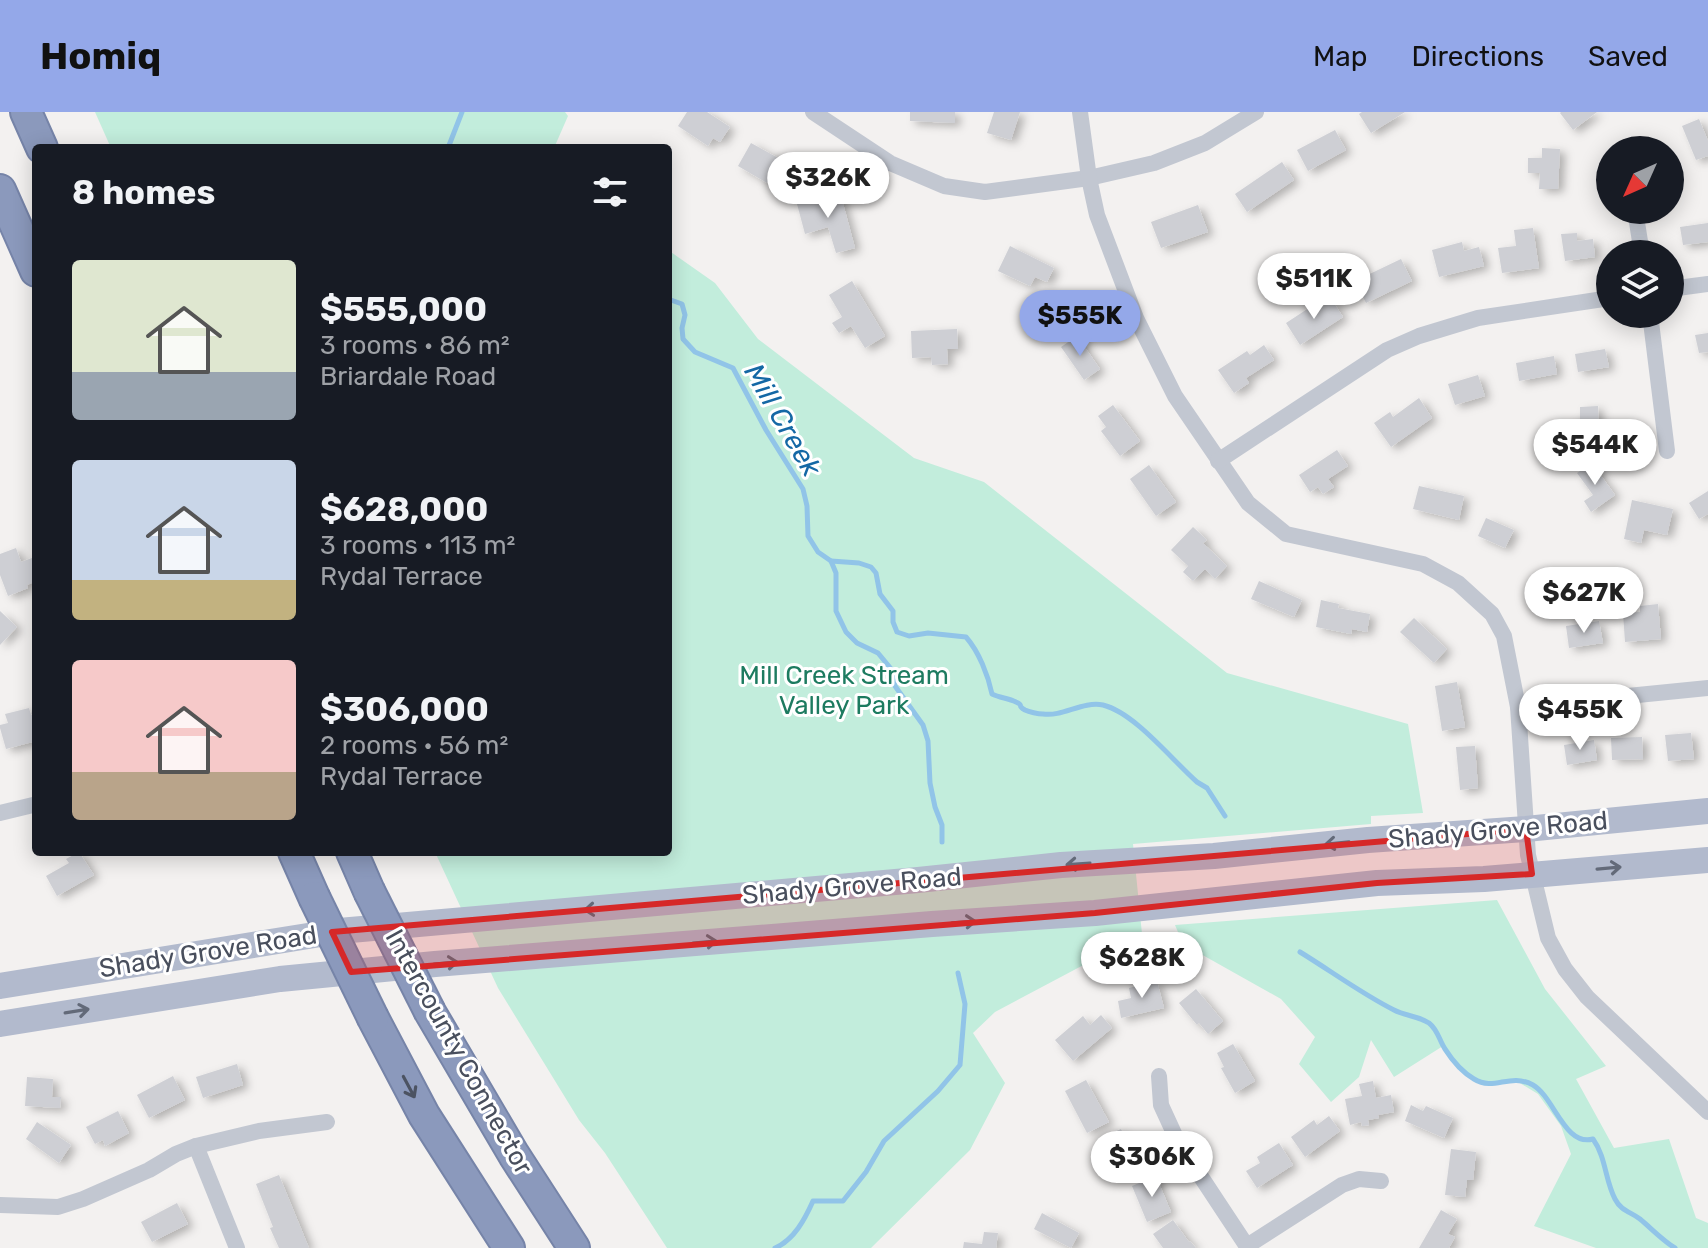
<!DOCTYPE html>
<meta charset="utf-8">
<style>
:root{--surface:#171b24;--page:#20242c;--text:#f1f3f6;--muted:#9ea1a6;--accent:#94a8e9}
body{margin:0;font-family:Rubik,sans-serif;background:var(--page);color:var(--text);height:100vh;display:flex;flex-direction:column;font-size:30px;white-space:nowrap}
*{box-sizing:border-box;margin:0}
p{font-size:26px;color:var(--muted)}
.icon{flex:none;width:44px;height:44px;fill:none;stroke:currentColor;stroke-width:2;stroke-linecap:round;stroke-linejoin:round}
.map{position:relative;flex:1;overflow:hidden}
.details{position:absolute;left:32px;top:32px;width:640px;height:712px;display:flex;flex-direction:column;background:var(--surface);border-radius:8px;box-shadow:0 4px 20px #0003}
.details>*{flex:none}
.needle{width:52px;rotate:225deg}
.controls{position:absolute;left:1596px;top:24px;display:grid;gap:16px}
.controls a{display:grid;place-items:center;width:88px;height:88px;border-radius:50%;background:var(--surface);box-shadow:0 4px 20px #0003;font-size:40px}
.price{position:absolute;translate:-50% -68px;padding:0 18px;border-radius:28px;background:#fff;color:#222;font-size:26px;line-height:52px;filter:drop-shadow(0 2px 4px #0008)}
.price::after{content:'';position:absolute;left:50%;top:48px;width:24px;height:18px;margin-left:-12px;background:inherit;clip-path:polygon(0 0,100% 0,50% 100%)}
.price.selected{background:var(--accent);color:#111}
ul{padding:0;list-style:none}
li{display:flex;align-items:center;gap:24px;height:200px;padding:0 40px}
li span{display:grid;place-items:center;flex:none;width:224px;height:160px;border-radius:8px;color:#555}
li>.icon{margin-inline-start:auto}
span .icon{width:96px;height:96px;fill:#fffc;stroke-width:1}
li b{font-size:34px}
h2{display:flex;justify-content:space-between;align-items:center;height:96px;padding:0 40px;font-size:34px}
header{display:flex;align-items:center;gap:48px;box-sizing:border-box;height:112px;padding:0 40px;background:var(--accent);color:#111}
header strong{font-size:38px}
nav{display:flex;gap:44px;margin-inline-start:auto;font-size:28px}
.map>svg:first-child{display:block}
</style>
<header>
<strong>Homiq</strong>
<nav><a>Map</a><a>Directions</a><a>Saved</a></nav>
</header>
<div class="map">
<svg width="1708" height="1136" viewBox="0 0 1708 1136">
<defs>
<filter id="shadow"><feDropShadow dx="5.5" dy="3.5" stdDeviation="4" flood-color="#0004"/></filter>
</defs>
<rect width="100%" height="100%" fill="#f3f1f0"/>
<!-- green -->
<g fill="#c2eddc">
<polygon points="95,0 565,0 568,4 554,36 111,36"/>
<polygon points="668,138 715,171 758,227 914,346 984,370 1227,561 1408,612 1423,701 1371,704 1371,712 1133,732 1142,822 995,900 973,921 1005,971 970,1038 871,1136 667,1136 605,1041 579,1008 498,876 435,740 668,740"/>
<path d="M1497,788L1545,877L1606,954L1576,967L1614,1036L1669,1027L1696,1106L1708,1111V1136H1596L1534,1114L1571,1042L1561,1014L1538,982L1513,967C1505,969 1495,973 1487,973C1468,971 1453,948 1443,934L1394,965L1371,928L1359,965L1331,990L1299,952L1315,925L1281,887L1183,832L1175,813Z"/>
</g>
<g fill="none" stroke-linecap="round" stroke-linejoin="round">
<!-- stream -->
<g stroke="#91c4e8" stroke-width="5">
<polyline points="448,36 462,0"/>
<polyline points="668,187 682,192 685,203 682,216 683,227 695,240 733,256 766,318 803,377 807,394 808,424 818,440 831,449 836,461 836,499 846,520 857,531 878,541 892,558 895,574 923,613 928,629 930,671 935,695 942,713 942,730"/>
<path d="M831,449L859,451L871,455L876,461L880,482L893,499V510L897,520L909,524L928,521L966,525C979,540 988,563 992,582C1000,586 1008,586 1016,590C1025,594 1016,593 1025,598C1029,600 1038,602 1043,602C1063,605 1082,589 1103,593C1135,601 1172,648 1197,670L1207,676L1225,704"/>
<path d="M1300,840C1331,859 1362,882 1394,898C1405,904 1419,904 1429,911C1438,918 1439,928 1445,937C1452,948 1462,960 1474,967C1495,980 1509,960 1533,973C1554,985 1565,1035 1593,1027C1606,1045 1605,1068 1615,1087C1621,1099 1631,1100 1640,1107C1652,1117 1662,1128 1675,1136"/>
<path d="M775,1136C794,1128 805,1107 813,1089H843L866,1060L884,1029L938,979L960,953L965,892L958,861"/>
</g>
</g>
<!-- building -->
<g fill="#cecfd4" filter="url(#shadow)">
<polygon points="687,0 707,0 730,15 720,30 713,26 708,34 678,14"/>
<polygon points="910,0 955,0 955,11 910,9"/>
<polygon points="994,0 1020,0 1011,28 987,21"/>
<polygon points="1362,0 1405,0 1371,21 1359,2"/>
<polygon points="1561,0 1597,0 1573,18 1560,1"/>
<polygon points="1699,7 1708,29 1708,44 1696,48 1682,14"/>
<polygon points="1335,18 1346,38 1308,59 1297,38"/>
<polygon points="751,31 789,52 780,69 771,64 767,71 738,54"/>
<polygon points="1542,36 1560,37 1558,77 1539,77 1540,61 1528,61 1528,46 1542,46"/>
<polygon points="1282,50 1294,68 1247,100 1235,82"/>
<polygon points="840,80 855,136 836,141 828,115 805,122 797,92"/>
<polygon points="1198,93 1208,120 1161,136 1151,110"/>
<polygon points="1708,111 1708,130 1683,133 1680,115"/>
<polygon points="1533,116 1539,156 1502,161 1498,136 1516,134 1514,118"/>
<polygon points="1577,121 1577,129 1593,127 1595,145 1565,149 1561,122"/>
<polygon points="1462,130 1464,139 1479,135 1484,154 1439,165 1432,138"/>
<polygon points="1010,134 1054,156 1047,170 1035,165 1030,174 998,159"/>
<polygon points="1401,147 1412,169 1366,191 1355,169"/>
<polygon points="852,169 885,224 865,236 851,214 839,221 832,211 842,205 829,183"/>
<polygon points="1332,188 1343,205 1300,233 1286,211 1315,192 1319,197"/>
<polygon points="957,217 958,237 947,237 948,252 932,253 931,245 912,246 911,219"/>
<polygon points="1708,221 1708,240 1699,241 1695,223"/>
<polygon points="1077,224 1100,257 1084,268 1061,235"/>
<polygon points="1264,233 1274,248 1246,266 1249,271 1234,281 1218,258 1247,239 1250,243"/>
<polygon points="1605,237 1609,255 1578,260 1575,242"/>
<polygon points="1554,244 1557,262 1519,269 1516,251"/>
<polygon points="1478,263 1485,284 1455,293 1448,272"/>
<polygon points="1419,286 1432,306 1391,335 1374,311 1390,300 1393,305"/>
<polygon points="1113,293 1140,329 1120,344 1101,319 1106,315 1098,304"/>
<polygon points="1598,294 1599,325 1571,326 1570,308 1580,308 1580,295"/>
<polygon points="1337,338 1348,354 1328,367 1334,375 1323,382 1318,375 1310,380 1299,363"/>
<polygon points="1592,351 1615,383 1591,400 1584,389 1593,383 1577,361"/>
<polygon points="1149,353 1176,390 1156,404 1130,367"/>
<polygon points="1419,374 1464,384 1459,408 1413,397"/>
<polygon points="1708,379 1708,402 1699,407 1689,391"/>
<polygon points="1632,388 1673,397 1667,423 1644,418 1641,431 1624,427"/>
<polygon points="1486,406 1514,418 1505,436 1478,424"/>
<polygon points="1193,415 1207,428 1203,431 1227,454 1215,467 1205,457 1193,469 1183,460 1188,454 1171,438"/>
<polygon points="16,436 21,450 32,446 36,456 36,469 27,473 28,476 8,484 0,463 0,442"/>
<polygon points="1259,469 1302,488 1294,505 1251,487"/>
<polygon points="1321,488 1339,492 1338,496 1370,502 1367,520 1352,517 1351,522 1316,515"/>
<polygon points="1658,492 1661,527 1625,530 1623,501 1640,500 1640,494"/>
<polygon points="0,499 17,515 0,533"/>
<polygon points="1414,506 1447,537 1434,551 1400,520"/>
<polygon points="1599,509 1603,531 1569,536 1566,514"/>
<polygon points="1457,570 1465,615 1442,619 1435,574"/>
<polygon points="29,596 31,603 36,602 36,629 6,637 0,616 0,613 8,611 5,602"/>
<polygon points="1691,621 1694,647 1668,649 1665,623"/>
<polygon points="1642,625 1643,647 1612,648 1611,626"/>
<polygon points="1594,628 1597,648 1567,653 1564,633"/>
<polygon points="1475,634 1478,676 1460,678 1456,635"/>
<polygon points="79,740 94,763 57,784 46,764 69,751 66,747"/>
<polygon points="1157,869 1164,896 1121,906 1118,889 1131,886 1129,876"/>
<polygon points="1196,877 1223,909 1208,922 1199,911 1197,913 1179,891"/>
<polygon points="1101,903 1112,916 1073,949 1055,928 1083,904 1090,913"/>
<polygon points="1233,932 1255,969 1235,981 1221,956 1224,955 1217,941"/>
<polygon points="237,952 243,973 203,986 196,965"/>
<polygon points="173,964 185,988 149,1006 137,983"/>
<polygon points="27,965 53,967 52,985 61,985 60,996 25,994"/>
<polygon points="1086,968 1109,1010 1087,1021 1065,979"/>
<polygon points="1373,969 1376,986 1391,983 1394,1000 1378,1003 1379,1006 1368,1008 1369,1013 1362,1014 1361,1010 1350,1013 1345,987 1362,984 1359,972"/>
<polygon points="1411,993 1423,999 1426,994 1453,1006 1444,1026 1405,1009"/>
<polygon points="118,999 129,1021 105,1034 103,1028 95,1032 86,1015"/>
<polygon points="1329,1004 1340,1019 1305,1045 1291,1025 1314,1008 1317,1013"/>
<polygon points="37,1010 71,1033 59,1051 26,1027"/>
<polygon points="1121,1017 1137,1052 1117,1061 1101,1026"/>
<polygon points="1279,1031 1293,1053 1257,1076 1246,1059 1260,1051 1257,1045"/>
<polygon points="1451,1037 1476,1040 1473,1068 1467,1068 1465,1085 1445,1083"/>
<polygon points="279,1063 309,1136 279,1136 270,1116 273,1115 256,1072"/>
<polygon points="1156,1064 1171,1100 1147,1110 1132,1074"/>
<polygon points="177,1091 188,1112 152,1130 141,1110"/>
<polygon points="1441,1098 1457,1107 1448,1122 1455,1125 1449,1136 1419,1136"/>
<polygon points="1042,1101 1079,1121 1071,1136 1034,1117"/>
<polygon points="1173,1108 1189,1130 1190,1129 1196,1136 1163,1136 1153,1122"/>
<polygon points="984,1120 998,1121 996,1136 963,1136 964,1130 982,1132"/>
</g>
<g fill="none" stroke-linecap="round" stroke-linejoin="round">
<!-- highway casing -->
<g stroke="#7684a8" stroke-width="34">
<g id="highway">
<polyline points="26,0 42,36"/>
<polyline points="0,78 36,159"/>
<polyline points="294,740 314,785"/>
<polyline points="352,740 369,779"/>
<polyline points="430,900 514,1043 574,1136"/>
<polyline points="373,906 424,1003 509,1136"/>
</g>
</g>
<!-- street -->
<g stroke="#c2c7d1" stroke-width="16">
<polyline points="813,0 890,51 944,74 985,80 1089,66 1154,51 1205,31 1256,0"/>
<polyline points="1080,0 1089,66 1097,103 1136,206 1175,284 1248,391 1286,422 1423,452 1458,471 1492,502 1504,524 1518,595 1528,743 1548,826 1565,857 1587,885 1708,1000"/>
<polyline points="1635,98 1642,142"/>
<polyline points="1670,177 1708,172"/>
<polyline points="1650,202 1667,339"/>
<polyline points="1218,349 1387,238 1419,224 1478,206 1610,186"/>
<polyline points="1518,595 1708,576"/>
<polyline points="0,701 33,693"/>
<polyline points="1159,964 1161,993 1178,1030 1248,1136"/>
<polyline points="196,1034 237,1136"/>
<polyline points="0,1093 58,1095 83,1087 149,1058 176,1042 196,1034 259,1019 327,1010"/>
<polyline points="1247,1134 1342,1073 1359,1067 1381,1069"/>
</g>
<!-- primary -->
<g stroke="#b2bacd" stroke-width="26">
<polyline points="0,874 339,819 918,768 1061,753 1214,744 1368,728 1526,717 1708,699"/>
<polyline points="0,912 280,867 435,852 932,812 1095,801 1377,771 1484,767 1708,748"/>
</g>
<!-- highway -->
<use href="#highway" stroke="#8b99bc" stroke-width="30"/>
<!-- highway-bridge casing -->
<g stroke="#7684a8" stroke-width="34" stroke-linecap="butt">
<g id="highway-bridge">
<polyline points="369,779 430,900"/>
<polyline points="314,785 373,906"/>
</g>
</g>
<!-- highway-bridge -->
<use href="#highway-bridge" stroke="#8b99bc" stroke-width="30"/>
</g>
<!-- one-way arrows -->
<defs><path id="oneway-shaft" d="M-6 0H5M1.5-3L5.5 0L1.5 3" fill="none" stroke-width="1.6" stroke-linecap="round" stroke-linejoin="round" transform="scale(2)"/></defs>
<g stroke="#636a79">
<use href="#oneway-shaft" transform="translate(1337 731) rotate(174)"/>
<use href="#oneway-shaft" transform="translate(1078 752) rotate(176)"/>
<use href="#oneway-shaft" transform="translate(1609 756) rotate(-5)"/>
<use href="#oneway-shaft" transform="translate(596 797) rotate(175)"/>
<use href="#oneway-shaft" transform="translate(964 810) rotate(-4)"/>
<use href="#oneway-shaft" transform="translate(705 830) rotate(-5)"/>
<use href="#oneway-shaft" transform="translate(446 851) rotate(-5)"/>
<use href="#oneway-shaft" transform="translate(77 899) rotate(-9)"/>
</g>
<use stroke="#4c5362" href="#oneway-shaft" transform="translate(409 975) rotate(62)"/>
<!-- marked area -->
<path fill="#d62828" fill-opacity="0.2" stroke="#d62828" stroke-width="6" stroke-linejoin="round" d="M1526,717L1532,762L1377,771L1095,801L351,860L332,820Z"/>
<g text-anchor="middle" dominant-baseline="central" stroke-width="6" stroke-linejoin="round" paint-order="stroke">
<!-- park labels -->
<g font-size="26" fill="#1d7b60" stroke="#fff">
<text x="844" y="563">Mill Creek Stream<tspan x="844" dy="30">Valley Park</tspan></text>
</g>
<!-- street labels -->
<g font-size="26" fill="#494f5d" stroke="#fff">
<text transform="translate(1498 718) rotate(-5)">Shady Grove Road</text>
<text transform="translate(852 774) rotate(-5)">Shady Grove Road</text>
<text transform="translate(208 840) rotate(-9)">Shady Grove Road</text>
<text transform="translate(459 940) rotate(61)">Intercounty Connector</text>
</g>
<!-- water labels -->
<g font-size="28" font-style="italic" fill="#1468a5" stroke="#fff">
<text transform="translate(783 308) rotate(60)">Mill Creek</text>
</g>
</g>
</svg>
<div class="controls">
<a><svg class="needle" viewBox="-14 -14 28 28"><path d="M0-13l5 13h-10z" fill="#e53935"/><path d="M0 13l5-13h-10z" fill="#9ea1a6"/></svg></a>
<a><svg class="icon" aria-label="layers" viewBox="0 0 24 24"><path d="M12 4l9 5-9 5-9-5zM3 14l9 5 9-5"/></svg></a>
</div>
<b class="price" style="left:828px;top:108px">$326K</b>
<b class="price" style="left:1314px;top:209px">$511K</b>
<b class="price selected" style="left:1080px;top:246px">$555K</b>
<b class="price" style="left:1595px;top:375px">$544K</b>
<b class="price" style="left:1584px;top:523px">$627K</b>
<b class="price" style="left:1580px;top:640px">$455K</b>
<b class="price" style="left:1142px;top:888px">$628K</b>
<b class="price" style="left:1152px;top:1087px">$306K</b>
<section class="details">
<h2>8 homes<svg class="icon" aria-label="filters" viewBox="0 0 24 24"><path d="M4 7h16M4 17h16"/><circle cx="9" cy="7" r="2"/><circle cx="15" cy="17" r="2"/></svg></h2>
<ul>
<li><span style="background:linear-gradient(#dfe7d0 70%,#9aa5b1 0)"><svg class="icon" aria-label="home" viewBox="0 0 24 24"><path d="M3 11l9-7 9 7M6 9v11h12V9"/></svg></span><div><b>$555,000</b><p>3 rooms · 86 m²</p><p>Briardale Road</p></div></li>
<li><span style="background:linear-gradient(#c9d6e8 75%,#c2b280 0)"><svg class="icon" aria-label="home" viewBox="0 0 24 24"><path d="M3 11l9-7 9 7M6 9v11h12V9"/></svg></span><div><b>$628,000</b><p>3 rooms · 113 m²</p><p>Rydal Terrace</p></div></li>
<li><span style="background:linear-gradient(#f6c9c9 70%,#b9a48a 0)"><svg class="icon" aria-label="home" viewBox="0 0 24 24"><path d="M3 11l9-7 9 7M6 9v11h12V9"/></svg></span><div><b>$306,000</b><p>2 rooms · 56 m²</p><p>Rydal Terrace</p></div></li>
</ul>
</section>
</div>
